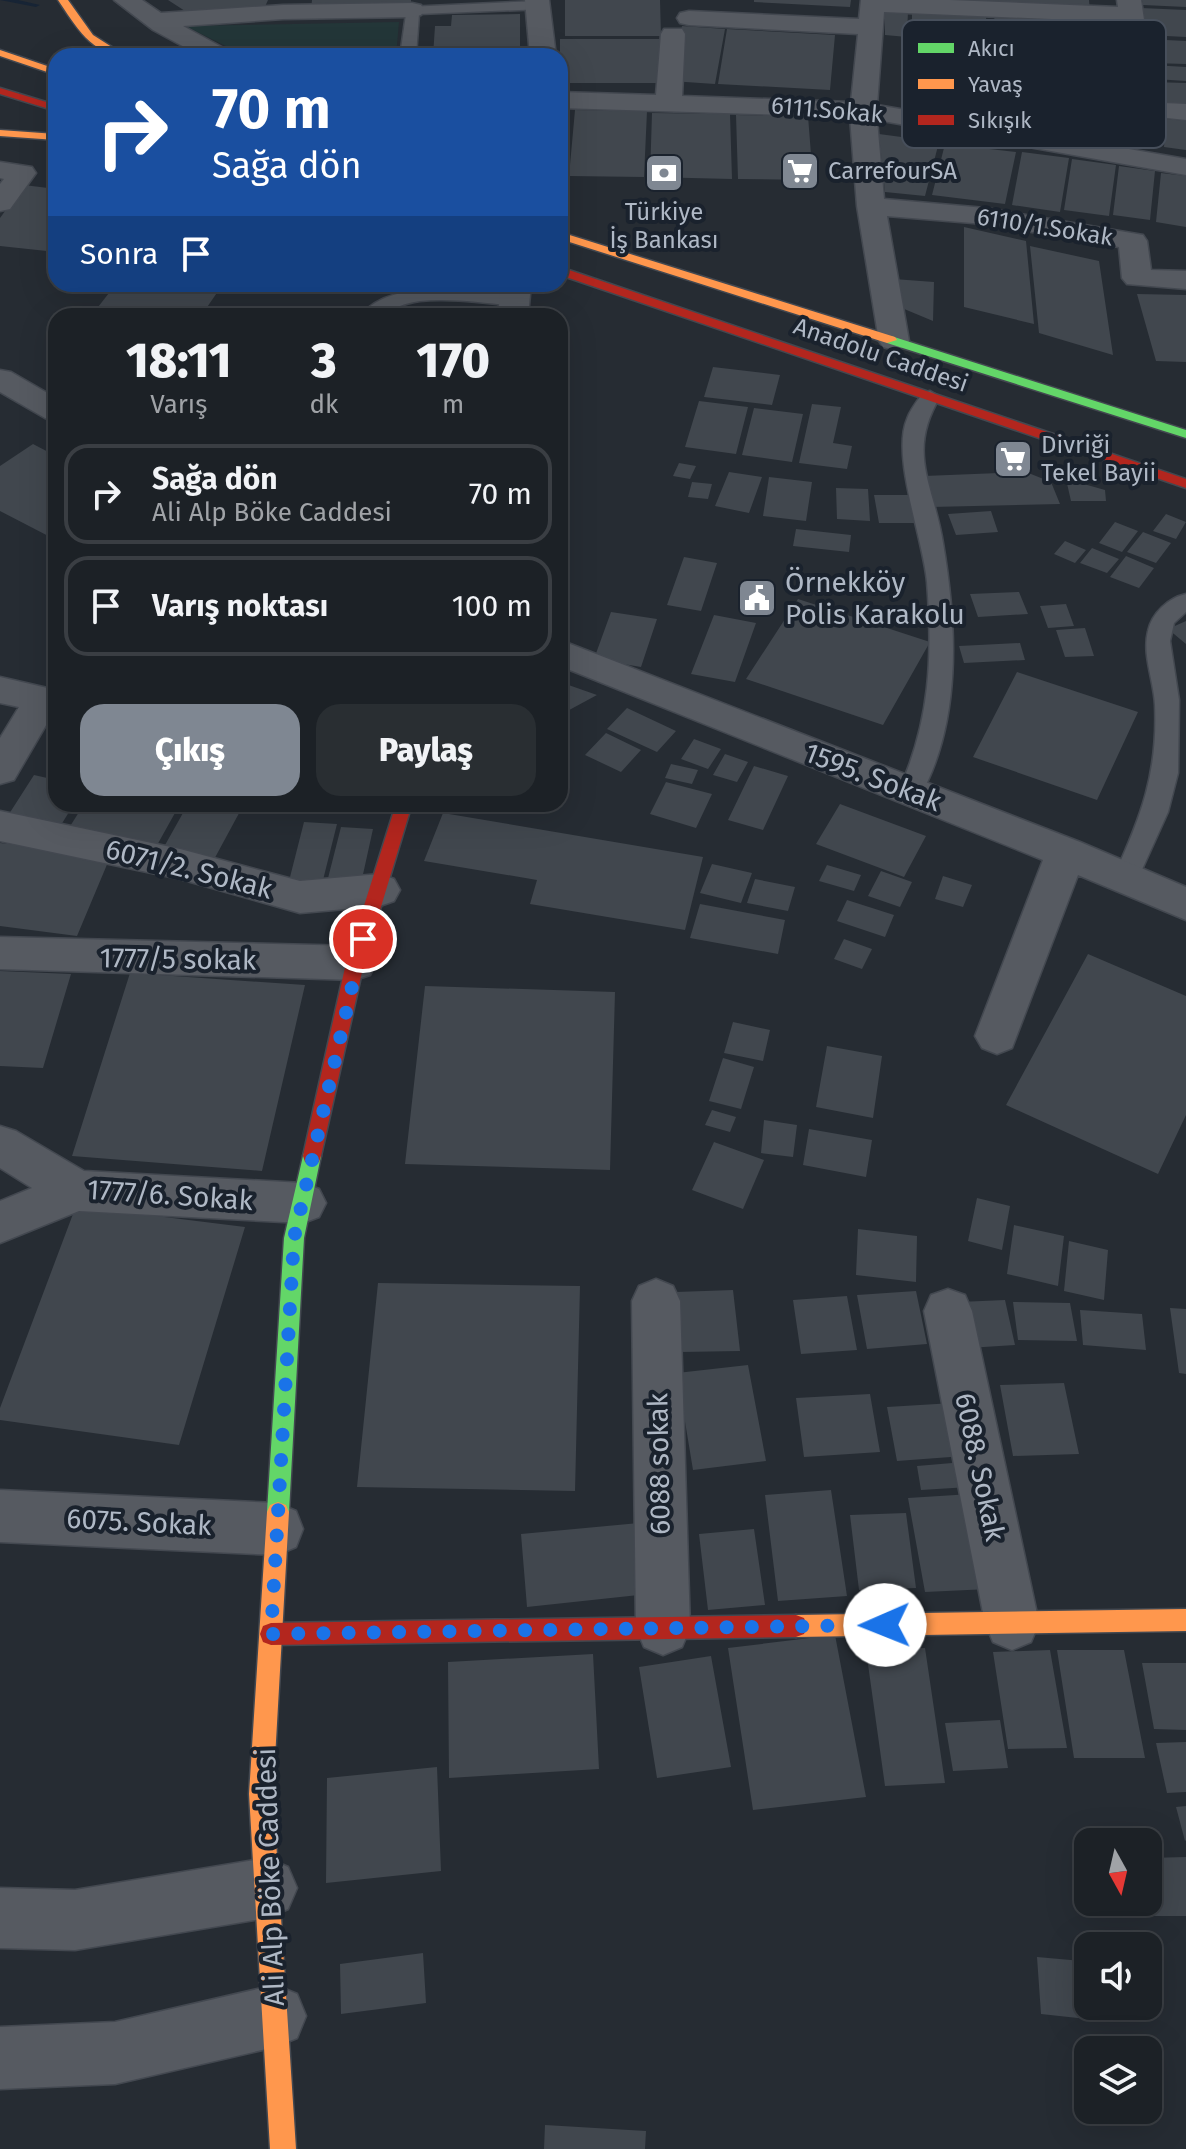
<!DOCTYPE html>
<html lang="tr">
<head>
<meta charset="utf-8">
<style>
  :root { --surface:#1c2126; --page:#292e32; --text:#f1f3f6; --muted:#a0a3a7; --line:#3a3e43; --accent:#7f8792 }
  body { margin:0; font-family:"Fira Sans",sans-serif; background:var(--page); color:var(--text); height:100vh; display:flex; flex-direction:column; font-size:30px; white-space:nowrap }
  * { box-sizing:border-box; margin:0 }
  p { font-size:26px; color:var(--muted) }
  .icon { flex:none; width:44px; height:44px; fill:none; stroke:currentColor; stroke-width:2; stroke-linecap:round; stroke-linejoin:round }
  .map { position:relative; flex:1; overflow:hidden }
  .details { position:absolute; left:48px; top:308px; width:520px; height:504px; display:flex; flex-direction:column; background:var(--surface); border-radius:24px; box-shadow:0 8px 32px #0002,0 0 0 2px var(--line) }
  .details>* { flex:none }
  .banner { position:absolute; left:48px; top:48px; width:520px; height:244px; border-radius:24px; box-shadow:0 8px 32px #0002,0 0 0 2px var(--line); background:#1a4fa0; color:#fff; overflow:hidden }
  .needle { width:52px; rotate:172deg }
  .fabs { position:absolute; left:1074px; top:1828px; display:grid; gap:16px }
  .fabs a { display:grid; place-items:center; width:88px; height:88px; border-radius:16px; background:var(--surface); box-shadow:0 8px 32px #0002,0 0 0 2px var(--line); font-size:40px }
  .pin { position:absolute; display:grid; place-items:center; width:68px; height:68px; color:#fff; margin:-34px; border:4px solid #fff; border-radius:50%; box-shadow:0 2px 8px #0007 }
  .me { position:absolute; width:88px; margin:-44px; rotate:269deg; stroke-linejoin:round; filter:drop-shadow(0 0 6px #0008) }
  .turn { display:flex; align-items:center; gap:28px; height:168px; padding:0 32px; font-size:36px }
  .turn .icon { width:104px; height:104px; stroke-width:2.5 }
  .turn b { display:block; font-size:56px; line-height:68px }
  .then { display:flex; align-items:center; height:76px; padding:0 32px; background:#0003; gap:16px; font-size:30px }
  .eta { display:flex; justify-content:space-evenly; align-items:center; height:136px; text-align:center }
  .eta b { font-size:48px; font-weight:800; line-height:56px }
  .action { display:flex; gap:16px; margin-top:auto; padding:16px 32px }
  .action a { flex:1; height:92px; border-radius:24px; background:var(--accent); color:#fff; font-size:32px; font-weight:800; line-height:92px; text-align:center }
  .action a+a { background:var(--page); color:var(--text) }
  ul { padding:0; list-style:none }
  li { display:flex; align-items:center; gap:24px; height:100px; margin:0 16px 12px; padding:0 16px; border:4px solid var(--line); border-radius:24px }
  li div { flex:1 }
  li b { display:block; font-size:30px }
  li em { font-style:normal }
  .map>svg:first-child { display:block }
  .green { fill:#233638 }
  .lines { fill:none; stroke-linecap:round; stroke-linejoin:round }
  .stream { fill:#172435; fill-rule:evenodd }
  .building { fill:#41474e }
  .lane-casing { stroke:#434850; stroke-width:3 }
  .street-casing { stroke:#434850; stroke-width:3 }
  .fast-casing { stroke:#434850; stroke-width:3 }
  .slow-casing { stroke:#434850; stroke-width:3 }
  .jam-casing { stroke:#434850; stroke-width:3 }
  .lane { fill:#565a61; fill-rule:evenodd }
  .street { fill:#565a61; fill-rule:evenodd }
  .fast { fill:#63d668; fill-rule:evenodd }
  .slow { fill:#ff974d; fill-rule:evenodd }
  .jam { fill:#b3261e; fill-rule:evenodd }
  .route { stroke:#1a73e8; stroke-width:14; stroke-dasharray:0 25.2 }
  .labels { text-anchor:middle; dominant-baseline:central; stroke-width:8; stroke-linejoin:round; paint-order:stroke }
  .far-street-label { font-size:24px; fill:#afb8c5; stroke:#1a222d }
  .far-poi-label { font-size:24px; fill:#afb8c5; stroke:#1a222d; text-anchor:start }
  .poi-label { font-size:28px; fill:#afb8c5; stroke:#1a222d; text-anchor:start }
  .street-label { font-size:28px; fill:#afb8c5; stroke:#1a222d }
  .key { fill:#1a222d; stroke:#474f5b; stroke-width:2 }
  .key-label { font-size:22px; fill:#afb8c5 }
</style>
</head>
<body>
<div class="map">
<svg width="1186" height="2149" viewBox="0 0 1186 2149">
  <rect width="100%" height="100%" fill="#262c33"/>
  <!-- green -->
  <path class="green" d="M399 22 396 56H246L185 26Z"/>
  <g class="lines">
    <!-- stream -->
    <path class="stream" d="M0 0H18L40 5 36 7Z"/>
  </g>
  <!-- building -->
  <path class="building" d="M168 0H268L264 9 185 11Z
    M312 0H411V6L311 9Z
    M565 0H660L661 36H565Z
    M754 0H851L850 7 754 2Z
    M987 0H1089L1090 12 988 7Z
    M1142 0H1186V7L1143 5Z
    M1141 8 1186 10V37L1147 35Z
    M885 10 908 11 907 37 885 35Z
    M912 11 986 15 987 41 912 37Z
    M520 14V56H433L435 26H451L452 15Z
    M994 14 1051 17 1053 44 996 41Z
    M1056 16 1119 20 1123 49 1059 44Z
    M682 26 725 29 715 84 671 81Z
    M727 29 835 35 830 90 718 84Z
    M560 39H661L663 83H560Z
    M1146 39 1186 41V64L1151 63Z
    M1152 65 1186 67V81L1155 79Z
    M1152 82 1186 83V108L1160 106Z
    M575 110 647 111 644 177 569 176Z
    M652 113 730 114 732 179 650 177Z
    M736 115 808 116 813 180 738 179Z
    M1166 119 1186 121V150L1164 147Z
    M879 134 939 142 925 196 885 192Z
    M945 144 1016 152 1005 204 932 195Z
    M1022 152 1069 158 1060 212 1012 205Z
    M1072 159 1116 165 1109 216 1064 210Z
    M1119 166 1155 171 1150 220 1113 215Z
    M1161 173 1186 176V227L1156 222Z
    M24 185 56 189V252L0 246V218Z
    M964 227 1026 241 1034 324 964 307Z
    M1030 246 1099 261 1113 355 1039 333Z
    M894 279 934 282 933 321 897 306Z
    M116 284H223L201 316H91Z
    M1137 294 1186 295V362L1156 361Z
    M713 367 780 375 772 405 704 397Z
    M699 401 748 407 736 454 685 447Z
    M812 404 841 407 833 443 852 446 847 469 799 463Z
    M754 408 803 414 792 462 742 455Z
    M33 444 56 456V540L0 511V466Z
    M679 463 696 466 690 479 673 476Z
    M729 472 762 477 749 513 715 506Z
    M1026 472 1051 482 1060 504 931 507 924 476Z
    M769 477 812 482 806 521 763 516Z
    M1066 479 1105 490 1106 501H1071Z
    M692 482 712 484 708 499 688 497Z
    M836 488 868 489 870 521 837 519Z
    M874 495H913L917 523H879Z
    M991 511 998 532 956 535 948 514Z
    M1166 514 1186 522 1176 539 1153 531Z
    M1115 522 1138 531 1122 552 1099 543Z
    M796 529 851 535 849 552 793 546Z
    M1143 532 1171 543 1156 563 1127 552Z
    M1065 541 1086 550 1075 563 1054 554Z
    M1092 548 1119 559 1107 573 1080 563Z
    M1126 556 1154 568 1139 588 1110 577Z
    M684 557 717 563 701 611 667 605Z
    M1019 592 1028 614 978 617 970 594Z
    M798 599 930 642 883 725 746 679Z
    M1066 604 1074 626 1048 628 1040 606Z
    M611 612 657 619 641 667 594 659Z
    M714 615 756 623 735 682 691 674Z
    M1186 621V644L1168 629Z
    M1085 628 1094 656 1065 657 1056 630Z
    M1020 643 1025 660 964 663 959 646Z
    M1017 672 1138 712 1097 800 973 757Z
    M560 682 597 695 560 715Z
    M627 708 676 731 657 752 607 729Z
    M606 733 641 750 621 772 585 755Z
    M694 739 721 749 708 769 681 759Z
    M725 754 748 762 737 782 713 775Z
    M671 764 698 770 692 784 665 778Z
    M754 766 788 776 763 830 728 820Z
    M34 775 56 780V804H74L61 825 9 814Z
    M666 782 712 794 696 828 650 814Z
    M84 804H180L156 847 69 828Z
    M188 804H244L211 865 160 854Z
    M478 804H516L514 811Z
    M840 804 926 836 904 877 816 844Z
    M443 813 703 857 685 930 530 904 537 880 424 861Z
    M304 822 337 824 322 884 289 881Z
    M341 827 373 829 360 888 326 886Z
    M0 843 111 855 77 936 0 926Z
    M712 864 752 873 741 903 700 893Z
    M827 865 861 875 854 891 819 881Z
    M881 871 912 882 900 907 868 896Z
    M943 876 972 885 963 907 935 899Z
    M755 879 795 887 788 911 747 903Z
    M847 900 894 915 885 937 837 921Z
    M700 904 785 920 778 954 690 938Z
    M844 939 872 949 862 969 834 959Z
    M1088 954 1186 996V1115L1158 1174 1006 1105Z
    M0 971 71 974 43 1068 0 1066Z
    M130 973 305 985 262 1171 72 1156Z
    M425 986 615 992 610 1170 405 1164Z
    M733 1022 770 1030 763 1061 724 1053Z
    M827 1046 882 1056 873 1118 816 1107Z
    M723 1058 754 1067 741 1109 709 1101Z
    M712 1110 736 1117 730 1132 705 1125Z
    M764 1120 797 1125 793 1157 761 1153Z
    M809 1129 872 1140 866 1177 803 1165Z
    M714 1142 764 1160 743 1209 692 1190Z
    M977 1198 1010 1206 1002 1250 968 1241Z
    M76 1206 245 1227 179 1445 0 1420V1408Z
    M1014 1225 1064 1236 1058 1286 1007 1274Z
    M858 1229 917 1236 916 1282 856 1275Z
    M1069 1241 1108 1250 1104 1300 1064 1291Z
    M378 1283 580 1286 575 1491 357 1487Z
    M733 1290 740 1351 681 1352 676 1292Z
    M916 1291 927 1344 867 1349 857 1295Z
    M847 1296 857 1350 801 1354 793 1300Z
    M1005 1300 1015 1345 968 1348 959 1302Z
    M1013 1302 1070 1303 1077 1341 1018 1340Z
    M1170 1308 1186 1309V1374L1179 1373Z
    M1080 1310 1142 1314 1146 1350 1083 1345Z
    M748 1365 766 1461 693 1470 677 1373Z
    M1064 1383 1079 1454 1013 1456 1000 1385Z
    M870 1394 880 1452 804 1457 796 1398Z
    M953 1403 964 1456 897 1461 887 1407Z
    M964 1462 969 1487 921 1490 917 1466Z
    M831 1490 847 1596 778 1601 765 1495Z
    M971 1494 989 1589 925 1592 908 1498Z
    M906 1513 916 1588 859 1590 850 1515Z
    M639 1523 648 1594 527 1607 521 1534Z
    M754 1529 765 1605 708 1610 699 1534Z
    M835 1635 866 1797 753 1810 728 1648Z
    M925 1648 945 1783 885 1786 866 1650Z
    M1050 1650 1067 1748 1008 1749 993 1652Z
    M1057 1650H1124L1145 1758H1074Z
    M593 1654 599 1769 449 1778 448 1662Z
    M711 1656 731 1767 657 1778 639 1667Z
    M1142 1663H1186V1730L1154 1729Z
    M1000 1720 1008 1768 953 1771 945 1723Z
    M1186 1742V1792L1167 1793 1156 1743Z
    M437 1767 441 1871 326 1883 327 1778Z
    M1186 1806V1840L1185 1841 1176 1807Z
    M1186 1857V1916H1140L1137 1902H1148V1858Z
    M423 1953 426 2003 341 2014 340 1964Z
    M1037 1957 1082 1961 1087 2019 1041 2014Z
    M545 2125 646 2131 645 2149H544Z"/>
  <g class="lines">
    <!-- lane casing -->
    <g class="lane-casing">
      <path id="lane" d="M538 1 543 3V9L419 14 416 56H400L407 7Z
        M439 289 515 294 524 300 515 306C484 303 452 298 420 301 395 304 388 316 360 316 379 293 411 290 439 289Z
        M930 391 940 397C906 453 934 485 943 543 957 626 962 723 919 798L910 801 901 798 898 792C930 723 933 657 927 582 923 538 891 456 907 419 910 410 917 401 923 393Z
        M1186 594V612L1174 623 1170 641 1179 700 1178 773 1168 812 1135 885 1126 888 1117 885 1113 878C1141 817 1158 773 1155 705 1154 681 1142 655 1148 631 1152 613 1168 598 1186 594Z"/>
    </g>
    <!-- street casing -->
    <g class="street-casing">
      <path id="street" d="M114 0H142L161 13 283 5 412 3 421 5 424 10 421 15 412 17 283 19 183 26 229 51 233 56H201L153 30Z
        M525 0H549L556 56H530Z
        M861 0H950L1118 7 1117 0H1141L1156 98 1164 103 1186 104V120L1149 116 1131 101 1120 22 884 12 877 105 1186 159V175L877 120 884 199 985 208 1143 235 1147 241 1151 270 1186 271V289L1127 284 1122 278 1119 247 985 224 887 216 909 341 905 347 894 350 883 347 879 341 857 206 850 117 560 108V92L656 95 661 34 664 29H682L685 34 682 96 851 102 858 34 689 25 680 23 677 18 680 13 689 11 859 19Z
        M0 162 32 167 36 173 10 209 0 211V184L4 179 0 178Z
        M501 284H531L528 316H498Z
        M0 370 11 372 56 398V421L45 418 0 392Z
        M560 640 1080 842 1186 887V920L1078 875 1012 1048 997 1054 982 1048 975 1036 1043 860 560 666Z
        M0 677 56 690V708L14 780 0 784V738L19 707 0 703Z
        M0 811 180 849 300 881 380 874 394 879 400 890 394 901 380 906 300 913 180 879 0 841Z
        M0 937 355 946 370 951 376 963 370 975 355 980 0 969Z
        M0 1126 16 1131 84 1171 303 1183 319 1189 326 1203 319 1217 303 1223 79 1211 0 1243V1201L32 1188 0 1168Z
        M656 1279 673 1286 680 1301 690 1628 682 1647 663 1655 644 1647 636 1628 632 1301 639 1286Z
        M948 1289 965 1295 972 1311 1039 1623 1031 1642 1012 1650 993 1642 985 1623 924 1311 931 1295Z
        M0 1490 277 1503 296 1511 303 1529 296 1547 277 1555 0 1542Z
        M267 1858 288 1867 297 1888 288 1909 267 1918 75 1950 0 1948V1888L75 1890Z
        M275 1985 297 1994 306 2016 297 2038 275 2047 115 2084 0 2089V2027L115 2022Z"/>
    </g>
    <!-- fast casing -->
    <g class="fast-casing">
      <path id="fast" d="M891 336 1186 430V438L887 343 885 340Z
        M312 1148 319 1150 321 1156 304 1238 289 1512 286 1519 278 1522 270 1519 267 1512 284 1238 303 1156 305 1150Z"/>
    </g>
    <!-- slow casing -->
    <g class="slow-casing">
      <path id="slow" d="M58 0H68L93 35 126 56C92 56 75 25 58 0Z
        M0 50 56 69V75L0 56Z
        M0 130 56 134V140L0 136Z
        M560 232 895 337 897 340 887 343 560 239Z
        M278 1502 286 1505 289 1512 273 1794 296 2149H270L249 1794 267 1512 270 1505Z
        M1186 1609V1631L796 1637 788 1634 785 1626 788 1618 796 1615Z"/>
    </g>
    <!-- jam casing -->
    <g class="jam-casing">
      <path id="jam" d="M0 88 56 105V111L0 94Z
        M560 267 1186 479V488L560 275Z
        M396 804H412L364 963 321 1156 319 1162 312 1164 305 1162 303 1156 346 963Z
        M796 1615 804 1618 807 1626 804 1634 796 1637 271 1645 263 1642 260 1634 263 1626 271 1623Z"/>
    </g>
    <!-- lane -->
    <use href="#lane" class="lane"/>
    <!-- street -->
    <use href="#street" class="street"/>
    <!-- fast -->
    <use href="#fast" class="fast"/>
    <!-- slow -->
    <use href="#slow" class="slow"/>
    <!-- jam -->
    <use href="#jam" class="jam"/>
  </g>
  <g class="lines">
    <!-- route -->
    <path class="route" d="M363 939 294 1238 271 1634 885 1625"/>
  </g>
  <!-- icons -->
  <defs>
    <g id="supermarket-square" transform="scale(2)"><rect x="-9" y="-9" width="18" height="18" rx="4" fill="#7f8792" stroke="#1a222d"/><path d="M-6-5.5h2.5l.6 2H6L4.5 2H-2.5L-4.4-4H-6ZM-1.5 3.2a1.3 1.3 0 1 0 .1 0ZM3 3.2a1.3 1.3 0 1 0 .1 0Z" fill="#fff"/></g>
    <g id="bank-square" transform="scale(2)"><rect x="-9" y="-9" width="18" height="18" rx="4" fill="#7f8792" stroke="#1a222d"/><path d="M-6-4H6V4H-6ZM0-2.3a2.3 2.3 0 1 0 0 4.6a2.3 2.3 0 1 0 0-4.6Z" fill="#fff"/></g>
    <g id="civic-square" transform="scale(2)"><rect x="-9" y="-9" width="18" height="18" rx="4" fill="#7f8792" stroke="#1a222d"/><path d="M-.6-6.5H3V-4.5H.6V-3L4-1V1h2V6H-6V1h2V-1L-.6-3ZM-1.2 2.5V6h2.4V2.5Z" fill="#fff"/></g>
  </defs>
  <g fill-rule="evenodd">
    <use href="#supermarket-square" x="800" y="171"/>
    <use href="#bank-square" x="664" y="173"/>
    <use href="#supermarket-square" x="1013" y="459"/>
    <use href="#civic-square" x="757" y="598"/>
  </g>
  <g class="labels">
    <!-- far-street labels -->
    <g class="far-street-label">
      <text transform="translate(827 110) rotate(5)">6111.Sokak</text>
      <text transform="translate(1045 227) rotate(9)">6110/1.Sokak</text>
      <text transform="translate(881 355) rotate(19)">Anadolu Caddesi</text>
    </g>
    <!-- far-poi labels -->
    <g class="far-poi-label">
      <text x="828" y="171">CarrefourSA</text>
      <text x="664" y="212" text-anchor="middle">Türkiye<tspan x="664" dy="28">İş Bankası</tspan></text>
      <text x="1041" y="445">Divriği<tspan x="1041" dy="28">Tekel Bayii</tspan></text>
    </g>
    <!-- poi labels -->
    <g class="poi-label">
      <text x="785" y="582">Örnekköy<tspan x="785" dy="32">Polis Karakolu</tspan></text>
    </g>
    <!-- street labels -->
    <g class="street-label">
      <text transform="translate(873 777) rotate(21)">1595. Sokak</text>
      <text transform="translate(189 869) rotate(14)">6071/2. Sokak</text>
      <text transform="translate(178 959) rotate(1)">1777/5 sokak</text>
      <text transform="translate(170 1195) rotate(4)">1777/6. Sokak</text>
      <text transform="translate(659 1464) rotate(-91)">6088 sokak</text>
      <text transform="translate(980 1467) rotate(78)">6088. Sokak</text>
      <text transform="translate(139 1522) rotate(3)">6075. Sokak</text>
      <text transform="translate(270 1877) rotate(-92)">Ali Alp Böke Caddesi</text>
    </g>
  </g>
  <!-- legend -->
  <rect x="902" y="20" width="264" height="128" rx="12" class="key"/>
  <rect x="918" y="43" width="36" height="10" fill="#63d668"/>
  <rect x="918" y="79" width="36" height="10" fill="#ff974d"/>
  <rect x="918" y="115" width="36" height="10" fill="#b3261e"/>
  <g class="key-label">
    <text x="968" y="56">Akıcı</text>
    <text x="968" y="92">Yavaş</text>
    <text x="968" y="128">Sıkışık</text>
  </g>
</svg>
<div class="fabs">
<a><svg class="needle" viewBox="-14 -14 28 28"><path d="M0-13l5 13h-10z" fill="#e53935"/><path d="M0 13l5-13h-10z" fill="#a0a3a7"/></svg></a>
<a><svg class="icon" aria-label="sound" viewBox="0 0 24 24"><path d="M4 9h4l5-4v14l-5-4H4zM17 9q2 3 0 6"/></svg></a>
<a><svg class="icon" aria-label="layers" viewBox="0 0 24 24"><path d="M12 4l9 5-9 5-9-5zM3 14l9 5 9-5"/></svg></a>
</div>
<div class="pin" style="left:363px;top:939px;background:#d93025"><svg class="icon" aria-label="arrive" viewBox="0 0 24 24"><path d="M6 21V4h12l-3 4 3 4H6"/></svg></div>
<svg class="me" style="left:885px;top:1625px" viewBox="-20 -20 40 40"><circle r="19" fill="#fff"/><path d="M0-13L10 11 0 6-10 11z" fill="#1a73e8"/></svg>
<div class="banner">
<div class="turn"><svg class="icon" aria-label="right" viewBox="0 0 24 24"><path d="M7 20v-9h11M14 6l5 5-5 5"/></svg><div><b>70 m</b>Sağa dön</div></div>
<div class="then">Sonra<svg class="icon" aria-label="arrive" viewBox="0 0 24 24"><path d="M6 21V4h12l-3 4 3 4H6"/></svg></div>
</div>
<section class="details">
<div class="eta">
<div><b>18:11</b><p>Varış</p></div>
<div><b>3</b><p>dk</p></div>
<div><b>170</b><p>m</p></div>
</div>
<ul>
<li><svg class="icon" aria-label="right" viewBox="0 0 24 24"><path d="M7 20v-9h11M14 6l5 5-5 5"/></svg><div><b>Sağa dön</b><p>Ali Alp Böke Caddesi</p></div><em>70 m</em></li>
<li><svg class="icon" aria-label="arrive" viewBox="0 0 24 24"><path d="M6 21V4h12l-3 4 3 4H6"/></svg><div><b>Varış noktası</b></div><em>100 m</em></li>
</ul>
<div class="action"><a>Çıkış</a><a>Paylaş</a></div>
</section>
</div>
</body>
</html>
